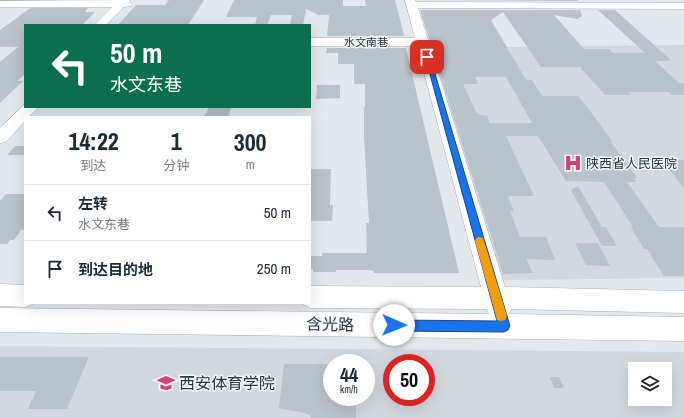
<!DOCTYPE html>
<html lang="zh">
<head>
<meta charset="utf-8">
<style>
  :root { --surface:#fff; --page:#f6f6f7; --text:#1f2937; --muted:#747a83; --line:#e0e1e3 }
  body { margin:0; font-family:"Archivo Narrow","Noto Sans SC",sans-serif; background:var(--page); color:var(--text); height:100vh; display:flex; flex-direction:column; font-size:15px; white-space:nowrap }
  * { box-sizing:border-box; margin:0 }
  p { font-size:13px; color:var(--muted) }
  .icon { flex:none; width:22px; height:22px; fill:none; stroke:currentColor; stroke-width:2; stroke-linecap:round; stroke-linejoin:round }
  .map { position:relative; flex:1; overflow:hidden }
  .details { position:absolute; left:24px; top:116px; width:287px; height:188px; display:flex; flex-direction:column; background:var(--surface); border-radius:0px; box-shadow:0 4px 16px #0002 }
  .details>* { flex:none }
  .banner { position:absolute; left:24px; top:24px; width:287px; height:84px; border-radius:0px; box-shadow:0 4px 16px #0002; background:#0b6e4f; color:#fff; overflow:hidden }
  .buttons { position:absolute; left:628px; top:362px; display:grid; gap:8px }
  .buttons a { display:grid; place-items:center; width:44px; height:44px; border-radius:0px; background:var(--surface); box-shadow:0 4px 16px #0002; font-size:20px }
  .speed { position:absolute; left:323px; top:354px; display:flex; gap:8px; font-size:20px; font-weight:700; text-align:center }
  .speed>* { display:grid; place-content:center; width:52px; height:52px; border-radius:50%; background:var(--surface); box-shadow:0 4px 16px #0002; line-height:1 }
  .speed small { font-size:10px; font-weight:400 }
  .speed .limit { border:6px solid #d22; background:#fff; color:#111 }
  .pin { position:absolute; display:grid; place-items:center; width:34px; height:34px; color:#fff; margin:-17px; border-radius:8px; box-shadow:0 2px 6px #0006 }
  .me { position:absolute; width:44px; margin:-22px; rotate:91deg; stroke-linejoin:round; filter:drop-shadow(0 0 3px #0008) }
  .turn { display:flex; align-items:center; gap:14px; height:84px; padding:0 20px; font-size:18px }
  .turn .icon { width:52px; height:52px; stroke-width:2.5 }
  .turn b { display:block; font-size:28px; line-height:34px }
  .eta { display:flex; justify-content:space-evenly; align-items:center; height:68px; text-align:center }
  .eta b { font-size:24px; font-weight:700; line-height:28px }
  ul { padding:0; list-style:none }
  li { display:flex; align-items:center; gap:12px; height:56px; padding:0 20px; border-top:1px solid var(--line) }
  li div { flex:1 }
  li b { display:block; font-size:15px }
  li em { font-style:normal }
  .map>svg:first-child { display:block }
  .built { fill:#d1d8de; fill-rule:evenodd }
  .building { fill:#bac2ca; fill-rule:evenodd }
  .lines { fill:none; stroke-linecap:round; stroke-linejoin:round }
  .secondary-casing { stroke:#a7b0b7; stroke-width:1 }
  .secondary { fill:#fff; fill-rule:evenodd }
  .route { fill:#1a73e8; stroke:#114b97 }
  .slow { fill:#f59e0b }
  .labels { text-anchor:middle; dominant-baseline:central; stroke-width:3; stroke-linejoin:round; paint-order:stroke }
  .far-street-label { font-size:11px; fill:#293845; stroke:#f3f6f9 }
  .poi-label { font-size:13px; fill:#293845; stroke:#f3f6f9; text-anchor:start }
  .near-street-label { font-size:16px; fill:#293845; stroke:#f3f6f9 }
  .near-poi-label { font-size:16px; fill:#293845; stroke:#f3f6f9; text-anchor:start }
</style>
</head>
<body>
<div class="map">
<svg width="684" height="418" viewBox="0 0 684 418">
  <rect width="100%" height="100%" fill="#e3e8ec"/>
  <!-- built -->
  <path class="built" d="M684 45V278L497 280 427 48Z
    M0 346 684 352V418H0ZM332 363H366V397H332ZM392 363H426V397H392ZM635 369H665V399H635Z"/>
  <!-- building -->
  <path class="building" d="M169 0H204L188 25H118L136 5H165Z
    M234 0H343V6H366L365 0H395L404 35 403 36H327L329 15H319L306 9 303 25H290L292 15H271L267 25H255L257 17H226Z
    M417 0H578V1Z
    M33 8H88L85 12H95L82 25H25V74L17 81H23L0 103V62L18 47H0V30L29 9Z
    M420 10H580L582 16 577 19 554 15 584 49H609L613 53H645L598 10H615L672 61H655L679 83H684V95H672L669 92H628L631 95H605L580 67H541L503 12 491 20 526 80H532L542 96H578L587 107 613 142H611L637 178H634L636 182H627L659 227H684V276H664L647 249H644L631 227H633L604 182 566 181 538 136H506L534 196H508L514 211H510L520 237H546L555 260 526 259 533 273 503 274ZM475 77H506L532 123H490L487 116 477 114 463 84H478Z
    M327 48H406L459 273H374V271L367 270H336V272H313V269H310V256H322V253H367L366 223H369L364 136V107H365V84H354V64H338V53H326Z
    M317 85H340V98L316 99Z
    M209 107H232L228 117H204Z
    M15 146H25V155H7Z
    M662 160H684V188Z
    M310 169H331L330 205H333L332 221H310Z
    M578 186 602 227H606L617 246H602L571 190Z
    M6 194H25V230H21L14 240H10L7 244H0V201Z
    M575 243H598L610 266 586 265Z
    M0 357H89L67 409H28L36 391H0Z
    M284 364H332V397H356V418H311L310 415 305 413 279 408Z
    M550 377H559L564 388H554Z"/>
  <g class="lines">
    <!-- secondary casing -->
    <g class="secondary-casing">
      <path id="secondary" d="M119 0H130L129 1 132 4 131 6 124 7 106 25H94L112 7H0V1Z
        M405 0H415L416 2 684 3V9L418 8 505 287 684 291V313L511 309 509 314 684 317V341L0 332V308L489 314 487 309 310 308 301 303H310V286L481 287 417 46H310V38H415Z
        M25 104V107H38L29 117H25V121L6 142 0 143V128Z
        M0 284 25 285V303L33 304 25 307 0 306Z"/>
    </g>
    <!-- secondary -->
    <use href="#secondary" class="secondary"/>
  </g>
  <!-- route -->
  <path class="route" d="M425 56 430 57 510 326 508 330 504 332 394 331 390 329 388 325 390 321 394 320 497 321Z"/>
  <!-- slow -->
  <path class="slow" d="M479 237 483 238 484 241 507 316 505 320 501 321 497 320 496 316 475 241 476 238Z"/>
  <!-- icons -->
  <defs>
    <g id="hospital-bare" transform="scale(1.38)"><path d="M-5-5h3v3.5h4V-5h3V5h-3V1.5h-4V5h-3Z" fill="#d64273" stroke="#f3f6f9" stroke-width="2.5" paint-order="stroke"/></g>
    <g id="university-bare" transform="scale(1.38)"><path d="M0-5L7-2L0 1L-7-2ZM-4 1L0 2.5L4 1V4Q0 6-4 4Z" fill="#d64273" stroke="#f3f6f9" stroke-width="2.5" paint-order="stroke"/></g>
  </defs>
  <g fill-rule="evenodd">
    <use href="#hospital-bare" x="573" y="163"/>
    <use href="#university-bare" x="166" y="383"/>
  </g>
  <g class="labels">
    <!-- far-street labels -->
    <g class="far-street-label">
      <text x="366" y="42">水文南巷</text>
    </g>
    <!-- poi labels -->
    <g class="poi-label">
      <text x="586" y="163">陕西省人民医院</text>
    </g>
    <!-- near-street labels -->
    <g class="near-street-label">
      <text transform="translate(330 324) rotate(1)">含光路</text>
    </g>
    <!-- near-poi labels -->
    <g class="near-poi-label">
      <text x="179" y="383">西安体育学院</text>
    </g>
  </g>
</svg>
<div class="buttons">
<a><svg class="icon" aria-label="layers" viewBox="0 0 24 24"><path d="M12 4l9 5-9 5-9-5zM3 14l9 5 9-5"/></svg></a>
</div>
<div class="speed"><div>44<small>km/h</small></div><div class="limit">50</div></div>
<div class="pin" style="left:427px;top:57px;background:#d93025"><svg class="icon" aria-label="arrive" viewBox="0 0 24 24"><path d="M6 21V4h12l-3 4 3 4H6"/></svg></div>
<svg class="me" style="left:394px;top:325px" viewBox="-20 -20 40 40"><circle r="19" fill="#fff"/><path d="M0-13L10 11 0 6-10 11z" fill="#1a73e8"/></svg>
<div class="banner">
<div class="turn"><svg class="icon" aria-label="left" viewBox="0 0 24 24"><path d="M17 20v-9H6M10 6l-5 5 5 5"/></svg><div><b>50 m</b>水文东巷</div></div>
</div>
<section class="details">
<div class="eta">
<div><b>14:22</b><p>到达</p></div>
<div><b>1</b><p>分钟</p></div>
<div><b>300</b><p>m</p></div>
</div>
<ul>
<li><svg class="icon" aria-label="left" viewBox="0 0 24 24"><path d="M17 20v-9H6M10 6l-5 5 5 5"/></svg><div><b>左转</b><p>水文东巷</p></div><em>50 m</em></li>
<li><svg class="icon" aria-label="arrive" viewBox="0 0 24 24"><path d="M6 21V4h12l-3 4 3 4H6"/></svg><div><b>到达目的地</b></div><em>250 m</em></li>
</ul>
</section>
</div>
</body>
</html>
